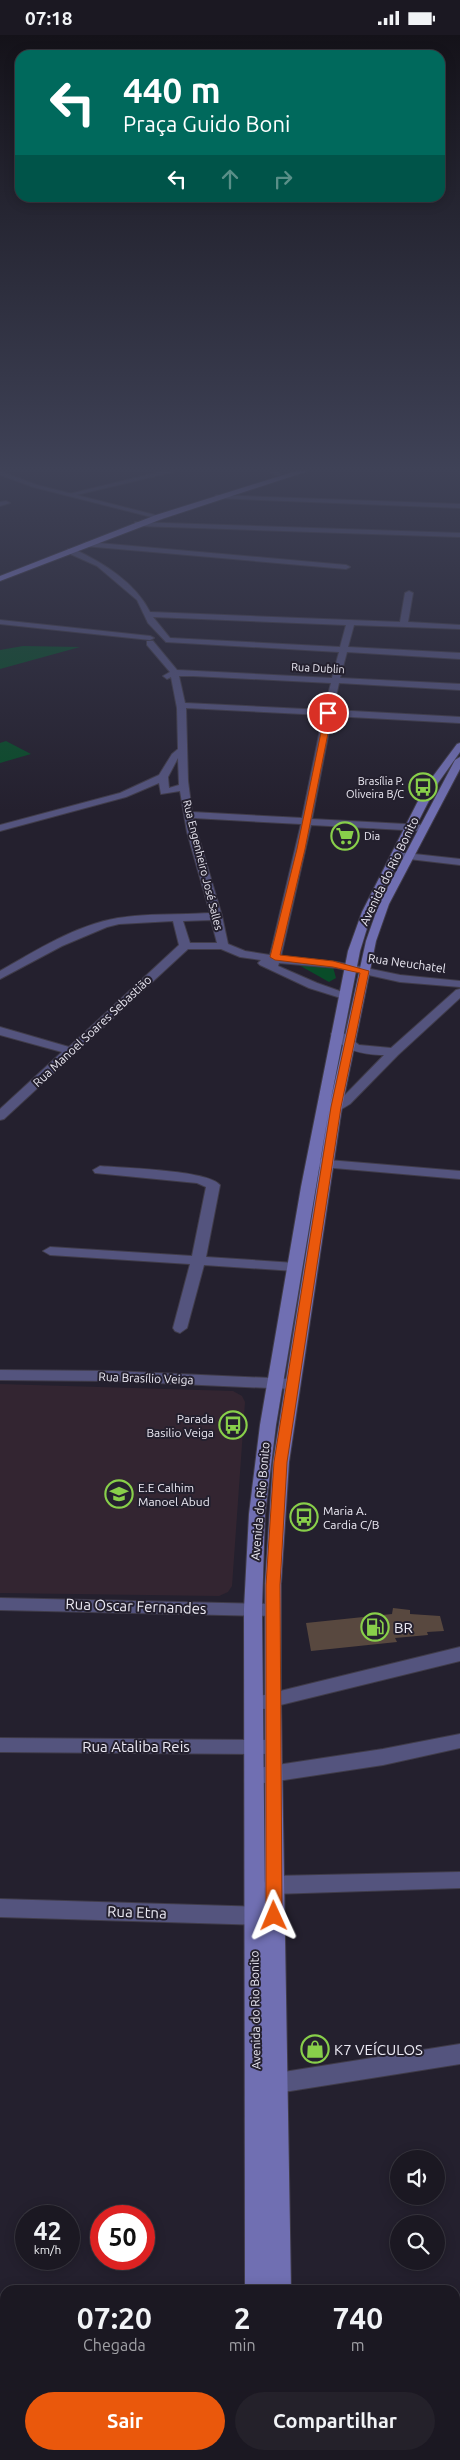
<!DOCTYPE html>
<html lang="pt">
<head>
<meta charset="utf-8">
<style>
  :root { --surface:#1b1822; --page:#24212a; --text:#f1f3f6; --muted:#a0a0a5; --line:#393740; --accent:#ea580c }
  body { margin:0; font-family:Ubuntu,sans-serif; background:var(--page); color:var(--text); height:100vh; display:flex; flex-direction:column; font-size:19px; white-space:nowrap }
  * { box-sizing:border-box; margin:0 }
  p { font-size:16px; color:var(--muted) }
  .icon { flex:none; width:28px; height:28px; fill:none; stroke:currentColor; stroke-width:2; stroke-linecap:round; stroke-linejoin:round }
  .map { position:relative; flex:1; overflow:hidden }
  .panel { position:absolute; left:0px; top:2250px; width:460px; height:175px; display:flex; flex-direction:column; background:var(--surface); border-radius:15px 15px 0 0; box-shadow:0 2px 12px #0003,0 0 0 1px var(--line) }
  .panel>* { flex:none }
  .guide { position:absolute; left:15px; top:15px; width:430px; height:152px; border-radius:15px; box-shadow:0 2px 12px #0003,0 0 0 1px var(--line); background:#00695c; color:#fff; overflow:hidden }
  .tools { position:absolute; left:390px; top:2115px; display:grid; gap:10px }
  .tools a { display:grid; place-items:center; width:55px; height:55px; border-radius:50%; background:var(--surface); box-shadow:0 2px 12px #0003,0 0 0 1px var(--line); font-size:25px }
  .speed { position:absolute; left:15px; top:2170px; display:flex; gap:10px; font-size:25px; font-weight:700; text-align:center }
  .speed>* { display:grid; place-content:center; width:65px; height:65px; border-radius:50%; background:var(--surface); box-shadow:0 2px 12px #0003,0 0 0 1px var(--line); line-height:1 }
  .speed small { font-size:12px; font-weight:400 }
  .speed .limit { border:8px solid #d22; background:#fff; color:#111 }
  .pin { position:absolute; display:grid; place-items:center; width:42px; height:42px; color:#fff; margin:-21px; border:2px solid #fff; border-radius:50%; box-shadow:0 1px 5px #0007 }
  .me { position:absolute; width:55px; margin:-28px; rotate:359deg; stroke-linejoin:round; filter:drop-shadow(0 0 4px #0008) }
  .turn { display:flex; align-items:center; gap:18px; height:105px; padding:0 25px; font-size:22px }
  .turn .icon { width:65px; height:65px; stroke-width:2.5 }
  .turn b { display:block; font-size:35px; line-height:42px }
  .lanes { display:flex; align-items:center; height:48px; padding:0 25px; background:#0003; justify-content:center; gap:25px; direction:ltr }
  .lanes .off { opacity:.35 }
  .eta { display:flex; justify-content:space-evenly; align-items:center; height:85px; text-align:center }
  .eta b { font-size:30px; font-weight:700; line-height:35px }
  .button { display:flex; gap:10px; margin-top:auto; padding:10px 25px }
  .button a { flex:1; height:58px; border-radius:30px; background:var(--accent); color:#fff; font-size:20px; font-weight:700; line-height:58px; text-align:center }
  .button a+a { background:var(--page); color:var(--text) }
  .status { display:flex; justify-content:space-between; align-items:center; height:35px; padding:0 25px; background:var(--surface); direction:ltr }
  .status svg { height:14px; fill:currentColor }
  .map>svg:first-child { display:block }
  .education { fill:#332531 }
  .green { fill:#094c29 }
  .building { fill:#58483f }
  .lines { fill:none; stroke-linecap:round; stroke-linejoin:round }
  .minor-casing { stroke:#403c4a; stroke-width:2 }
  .tertiary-casing { stroke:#403c4a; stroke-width:2 }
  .secondary-casing { stroke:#403c4a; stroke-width:2 }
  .primary-casing { stroke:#403c4a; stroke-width:2 }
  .minor { fill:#54547e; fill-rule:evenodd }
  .tertiary { fill:#54547e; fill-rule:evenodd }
  .secondary { fill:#706fb2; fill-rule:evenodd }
  .primary { fill:#8683da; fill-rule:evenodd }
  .route { fill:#ea580c; stroke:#983908 }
  .labels { text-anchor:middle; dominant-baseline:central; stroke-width:4; stroke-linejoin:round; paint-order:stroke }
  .far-street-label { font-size:11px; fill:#eceaf4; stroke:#24202e }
  .far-poi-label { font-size:11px; fill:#eceaf4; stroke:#24202e; text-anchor:end }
  .street-label { font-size:12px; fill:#eceaf4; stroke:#24202e }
  .poi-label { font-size:12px; fill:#eceaf4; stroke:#24202e; text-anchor:start }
  .near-street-label { font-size:15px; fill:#eceaf4; stroke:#24202e }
  .near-poi-label { font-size:15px; fill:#eceaf4; stroke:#24202e; text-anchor:start }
</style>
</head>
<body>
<div class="status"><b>07:18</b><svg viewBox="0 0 49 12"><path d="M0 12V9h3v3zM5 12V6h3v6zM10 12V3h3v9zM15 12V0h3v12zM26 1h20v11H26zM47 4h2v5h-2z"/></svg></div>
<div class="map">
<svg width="460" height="2425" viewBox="0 0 460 2425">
  <rect width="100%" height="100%" fill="#24202e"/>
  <!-- education -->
  <path class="education" d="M0 1349 233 1356 242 1361 245 1367 232 1551 228 1557 219 1561 0 1558Z"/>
  <!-- green -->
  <path class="green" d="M23 611 80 612 0 634V615Z
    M6 706 31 719 0 728V708Z
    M290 925 333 932 336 943 329 947Z"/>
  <!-- building -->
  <path class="building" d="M393 1573 410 1575V1579L440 1581 444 1596 427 1597 428 1600 395 1603 397 1607 311 1616 306 1588 392 1579Z"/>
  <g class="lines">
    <!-- minor casing -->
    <g class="minor-casing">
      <path id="minor" d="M163 436H177L72 461 69 459Z
        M268 436H278L281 439 278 441Z
        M216 460 460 469V473L214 463Z
        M0 467 6 466 10 468 0 471Z
        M135 487 460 498V502L138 491H135Z
        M87 507 346 530 350 532 346 534 84 511 83 509Z
        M68 514H74C103 528 135 547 150 577L400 587 405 558 409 556 413 558 408 587 460 590V594L354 590 348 612 460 618V624L347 617 340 643 460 649V655L339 648 333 675 460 682V688L332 681 312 784 423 790 428 793 423 796 311 790 281 921 337 927 400 940 460 946V952L400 947 337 933 279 928 278 931 317 948 348 959 350 961 344 964 309 953 260 930 258 928 261 925 240 922 221 914H188L4 1084 0 1085V1074L62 1017 0 1000V992L69 1012 179 910 173 886 119 889 107 892 62 911 0 944V936C37 915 76 890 118 883 147 878 180 880 210 878L187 797 180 756 161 759 159 748 126 762 0 796V790L120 758 159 740 172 719 178 714 177 673 171 642 167 644 163 641 170 637 147 610V606H153L177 635 332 643 339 617 166 607 148 588 137 565 97 531 68 518ZM153 582 346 590 340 612 170 603ZM179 641H193L331 648 324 675 185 668ZM186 673 323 680 302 783 192 777 188 746ZM178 723 179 750 169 753 168 742ZM193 783 301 789 270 920 245 916 228 909 222 881ZM211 885 217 908H190L183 886Z
        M0 585 150 601 154 603 150 605 0 589Z
        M396 817 460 824V830L392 822V818Z
        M460 954V963L398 1020 350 1069 340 1075H332L330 1072 342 1063 384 1020C364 1020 344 1016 331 999L333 996H341L359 1010 391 1013 456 955Z
        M100 1131C122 1133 208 1135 220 1150L206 1222 295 1228 302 1232 295 1236 204 1230 187 1293 180 1298 175 1296 173 1293 190 1229 50 1220 43 1216 50 1212 192 1221 206 1152 197 1148 95 1138 93 1135Z
        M0 1335 113 1336 292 1344 297 1345 299 1349 297 1353 292 1354 113 1346 0 1345Z
        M0 1563 272 1569 278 1570 281 1575 278 1580 272 1581 0 1575Z
        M460 1612V1626L264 1674 258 1672 255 1667 258 1662 264 1660Z
        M460 1699V1713L383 1730 264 1748 257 1745 255 1740 257 1735 264 1732 383 1714Z
        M0 1703 272 1705 278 1707 281 1712 278 1717 272 1719 0 1717Z
        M460 1837V1853L273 1859 266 1856 263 1850 266 1844 273 1841Z
        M0 1864 262 1872 269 1875 272 1881 269 1887 262 1890 0 1882Z
        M460 2009V2029L271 2059 263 2056 260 2049 263 2042 271 2039Z"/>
    </g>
    <!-- tertiary casing -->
    <g class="tertiary-casing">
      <path id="tertiary" d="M0 436 37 450 163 482 159 484 33 452 0 440Z
        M316 1124 460 1136V1144L311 1131 310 1128 311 1125Z"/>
    </g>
    <!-- secondary casing -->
    <g class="secondary-casing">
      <path id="secondary" d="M460 708V717L438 748 372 877 360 916 330 1069 366 906 379 869 455 725 460 722V734L389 869 376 906 342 1072 289 1427 281 1549V1666L291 2255H245L244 1574 249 1479 260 1390 301 1152 348 916 362 877 417 768 428 748 457 709ZM329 1074 273 1427 265 1549V1870L262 1574 265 1479 276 1390Z
        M252 2420H300V2425H252Z"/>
    </g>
    <!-- primary casing -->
    <g class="primary-casing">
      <path id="primary" d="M296 436H308L162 484 0 546V541L156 480Z"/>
    </g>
    <!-- minor -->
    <use href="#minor" class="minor"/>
    <!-- tertiary -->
    <use href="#tertiary" class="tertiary"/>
    <!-- secondary -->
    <use href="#secondary" class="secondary"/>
    <!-- primary -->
    <use href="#primary" class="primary"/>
  </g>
  <!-- sky -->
  <linearGradient id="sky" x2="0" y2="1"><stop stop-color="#141219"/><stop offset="0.56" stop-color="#3f4257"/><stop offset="1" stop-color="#3f4257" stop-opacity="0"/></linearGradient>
  <rect width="460" height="776" fill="url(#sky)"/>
  <!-- route -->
  <path class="route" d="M328 675 332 678 305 814 280 920 333 926 369 936 341 1072 287 1427 280 1550 282 1881 280 1886 274 1889 268 1886 266 1881V1550L274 1427 331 1072 360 938 333 932 275 925 270 922 297 814 325 678Z"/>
  <!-- icons -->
  <defs>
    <g id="bus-ring" transform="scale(1.4375)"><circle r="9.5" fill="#24202e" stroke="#88cf4a" stroke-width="1.5"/><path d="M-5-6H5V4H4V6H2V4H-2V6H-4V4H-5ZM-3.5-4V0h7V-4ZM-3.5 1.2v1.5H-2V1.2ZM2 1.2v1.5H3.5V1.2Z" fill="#88cf4a"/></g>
    <g id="supermarket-ring" transform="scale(1.4375)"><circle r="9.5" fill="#24202e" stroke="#88cf4a" stroke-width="1.5"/><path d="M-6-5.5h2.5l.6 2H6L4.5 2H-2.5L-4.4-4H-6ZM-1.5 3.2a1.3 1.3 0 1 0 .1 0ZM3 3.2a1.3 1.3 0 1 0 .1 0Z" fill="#88cf4a"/></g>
    <g id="school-ring" transform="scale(1.4375)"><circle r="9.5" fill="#24202e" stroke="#88cf4a" stroke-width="1.5"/><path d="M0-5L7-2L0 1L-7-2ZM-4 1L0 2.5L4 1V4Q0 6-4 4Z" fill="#88cf4a"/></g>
    <g id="fuel-ring" transform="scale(1.4375)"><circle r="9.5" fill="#24202e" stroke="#88cf4a" stroke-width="1.5"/><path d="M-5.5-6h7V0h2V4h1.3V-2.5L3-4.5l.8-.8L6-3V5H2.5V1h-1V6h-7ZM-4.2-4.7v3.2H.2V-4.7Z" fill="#88cf4a"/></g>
    <g id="shop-ring" transform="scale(1.4375)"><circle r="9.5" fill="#24202e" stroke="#88cf4a" stroke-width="1.5"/><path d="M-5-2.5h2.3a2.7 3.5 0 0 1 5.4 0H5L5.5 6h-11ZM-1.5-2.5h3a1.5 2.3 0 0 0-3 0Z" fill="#88cf4a"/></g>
  </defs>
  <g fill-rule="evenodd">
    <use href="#bus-ring" x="423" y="752"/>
    <use href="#supermarket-ring" x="345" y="801"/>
    <use href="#bus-ring" x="233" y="1390"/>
    <use href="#school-ring" x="119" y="1459"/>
    <use href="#bus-ring" x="304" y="1482"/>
    <use href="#fuel-ring" x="375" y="1592"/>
    <use href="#shop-ring" x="315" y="2014"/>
  </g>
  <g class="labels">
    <!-- far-street labels -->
    <g class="far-street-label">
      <text transform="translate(318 633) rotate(3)">Rua Dublin</text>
      <text transform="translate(203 830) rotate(76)">Rua Engenheiro José Salles</text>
    </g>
    <!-- far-poi labels -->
    <g class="far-poi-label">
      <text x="404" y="746">Brasília P.<tspan x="404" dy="13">Oliveira B/C</tspan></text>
      <text x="364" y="801" text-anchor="start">Dia</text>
    </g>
    <!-- street labels -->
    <g class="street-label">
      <text transform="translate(389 836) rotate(-64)">Avenida do Rio Bonito</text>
      <text transform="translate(407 928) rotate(8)">Rua Neuchatel</text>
      <text transform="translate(92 996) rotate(-43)">Rua Manoel Soares Sebastião</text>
      <text transform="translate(146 1343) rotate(2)">Rua Brasílio Veiga</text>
      <text transform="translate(260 1466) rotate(-85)">Avenida do Rio Bonito</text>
      <text transform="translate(255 1975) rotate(-91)">Avenida do Rio Bonito</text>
    </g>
    <!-- poi labels -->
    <g class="poi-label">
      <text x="214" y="1383" text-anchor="end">Parada<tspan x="214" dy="14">Basilio Veiga</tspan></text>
      <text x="138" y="1452">E.E Calhim<tspan x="138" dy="14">Manoel Abud</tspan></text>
      <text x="323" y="1475">Maria A.<tspan x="323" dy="14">Cardia C/B</tspan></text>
    </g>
    <!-- near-street labels -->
    <g class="near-street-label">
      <text transform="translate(136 1571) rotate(2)">Rua Oscar Fernandes</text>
      <text x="136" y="1711">Rua Ataliba Reis</text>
      <text transform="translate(137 1877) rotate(2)">Rua Etna</text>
    </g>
    <!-- near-poi labels -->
    <g class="near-poi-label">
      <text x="394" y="1592">BR</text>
      <text x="334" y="2014">K7 VEÍCULOS</text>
    </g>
  </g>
</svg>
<div class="tools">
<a><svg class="icon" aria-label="sound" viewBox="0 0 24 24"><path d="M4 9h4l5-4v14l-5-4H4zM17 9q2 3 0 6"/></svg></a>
<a><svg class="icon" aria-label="search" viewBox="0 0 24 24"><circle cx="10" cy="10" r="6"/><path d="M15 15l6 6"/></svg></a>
</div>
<div class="speed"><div>42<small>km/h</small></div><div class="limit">50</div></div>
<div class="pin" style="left:328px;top:678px;background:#d93025"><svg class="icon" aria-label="arrive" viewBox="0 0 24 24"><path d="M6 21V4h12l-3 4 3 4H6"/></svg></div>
<svg class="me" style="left:274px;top:1881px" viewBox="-20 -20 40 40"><path d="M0-17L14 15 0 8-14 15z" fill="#ea580c" stroke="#fff" stroke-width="4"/></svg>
<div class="guide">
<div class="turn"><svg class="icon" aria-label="left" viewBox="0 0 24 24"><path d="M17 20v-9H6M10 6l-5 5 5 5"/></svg><div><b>440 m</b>Praça Guido Boni</div></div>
<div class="lanes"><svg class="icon" aria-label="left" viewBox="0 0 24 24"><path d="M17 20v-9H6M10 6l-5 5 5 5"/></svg><svg class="icon off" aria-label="ahead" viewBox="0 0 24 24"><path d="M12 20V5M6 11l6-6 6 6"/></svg><svg class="icon off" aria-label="right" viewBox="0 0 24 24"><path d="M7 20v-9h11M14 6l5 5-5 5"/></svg></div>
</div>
<section class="panel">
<div class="eta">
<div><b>07:20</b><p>Chegada</p></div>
<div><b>2</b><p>min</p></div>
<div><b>740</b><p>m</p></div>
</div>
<div class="button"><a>Sair</a><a>Compartilhar</a></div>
</section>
</div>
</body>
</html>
